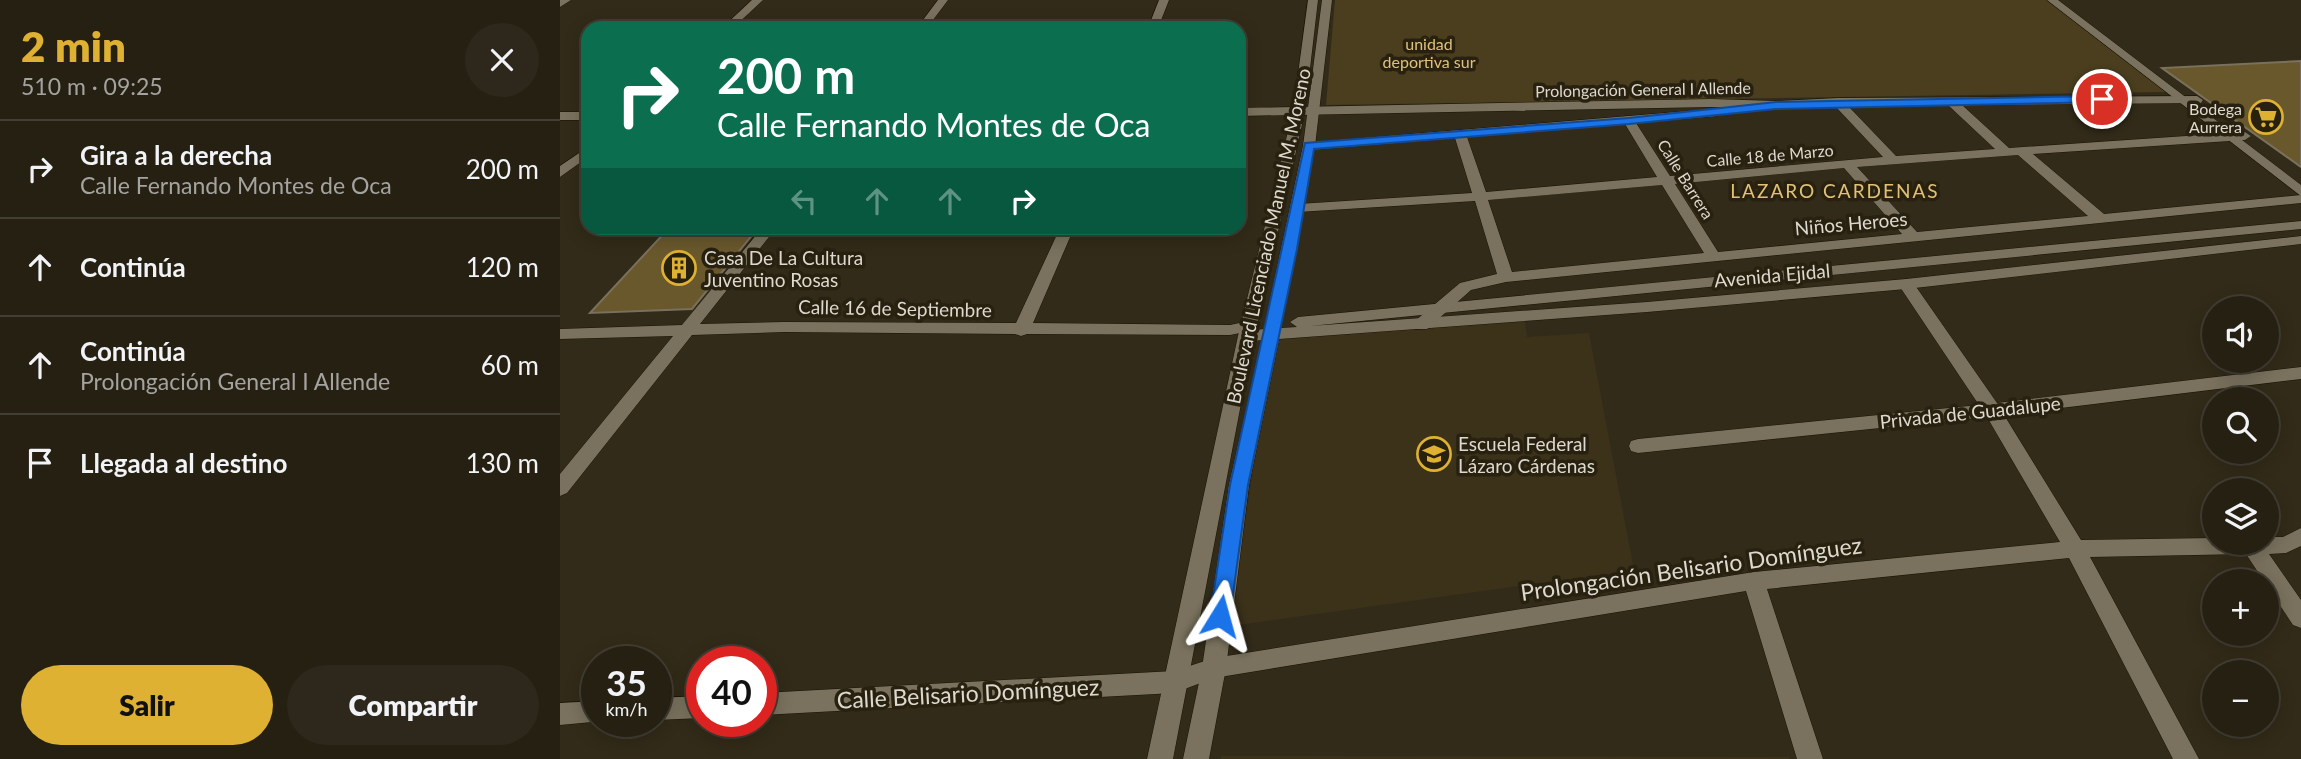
<!DOCTYPE html>
<html lang="es">
<head>
<meta charset="utf-8">
<style>
  :root { --surface:#262013; --page:#2e281c; --text:#f1f3f6; --muted:#a4a3a0; --line:#423e33; --accent:#deb133 }
  body { margin:0; font-family:Lato,sans-serif; background:var(--page); color:var(--text); height:100vh; display:flex; flex-direction:column; font-size:26px; white-space:nowrap }
  * { box-sizing:border-box; margin:0 }
  p { font-size:23px; color:var(--muted) }
  .icon { flex:none; width:38px; height:38px; fill:none; stroke:currentColor; stroke-width:2; stroke-linecap:round; stroke-linejoin:round }
  .map { position:relative; flex:1; overflow:hidden }
  .sheet { display:flex; flex-direction:column; background:var(--surface); width:560px }
  .sheet>* { flex:none }
  .hud { position:absolute; left:21px; top:21px; width:665px; height:214px; border-radius:21px; box-shadow:0 4px 18px #0003,0 0 0 2px var(--line); background:#0b6e4f; color:#fff; overflow:hidden }
  .fabs { position:absolute; left:1642px; top:296px; display:grid; gap:14px }
  .fabs a { display:grid; place-items:center; width:77px; height:77px; border-radius:50%; background:var(--surface); box-shadow:0 4px 18px #0003,0 0 0 2px var(--line); font-size:35px }
  .speed { position:absolute; left:21px; top:646px; display:flex; gap:14px; font-size:35px; font-weight:700; text-align:center }
  .speed>* { display:grid; place-content:center; width:91px; height:91px; border-radius:50%; background:var(--surface); box-shadow:0 4px 18px #0003,0 0 0 2px var(--line); line-height:1 }
  .speed small { font-size:18px; font-weight:400 }
  .speed .limit { border:10px solid #d22; background:#fff; color:#111 }
  .pin { position:absolute; display:grid; place-items:center; width:60px; height:60px; color:#fff; margin:-30px; border:4px solid #fff; border-radius:50%; box-shadow:0 2px 7px #0007 }
  .me { position:absolute; width:77px; margin:-38px; rotate:8deg; stroke-linejoin:round; filter:drop-shadow(0 0 5px #0008) }
  .turn { display:flex; align-items:center; gap:24px; height:147px; padding:0 21px; font-size:32px }
  .turn .icon { width:91px; height:91px; stroke-width:2.5 }
  .turn b { display:block; font-size:49px; line-height:60px }
  .lanes { display:flex; align-items:center; height:66px; padding:0 21px; background:#0003; justify-content:center; gap:35px; direction:ltr }
  .lanes .off { opacity:.35 }
  .round { display:grid; place-items:center; flex:none; width:74px; height:74px; border-radius:37px; background:var(--page) }
  .head { display:flex; align-items:center; justify-content:space-between; height:119px; padding:0 21px }
  h1 { font-size:42px; font-weight:800; line-height:52px; color:var(--accent) }
  .primary-button { display:flex; gap:14px; margin-top:auto; padding:14px 21px }
  .primary-button a { flex:1; height:80px; border-radius:42px; background:var(--accent); color:#111; font-size:28px; font-weight:800; line-height:80px; text-align:center }
  .primary-button a+a { background:var(--page); color:var(--text) }
  ul { padding:0; list-style:none }
  li { display:flex; align-items:center; gap:21px; height:98px; padding:0 21px; border-top:2px solid var(--line) }
  li div { flex:1 }
  li b { display:block; font-size:26px }
  li em { font-style:normal }
  main { display:flex; flex:1; min-height:0 }
  .map>svg:first-child { display:block }
  .built { fill:#3c321a }
  .green { fill:#4a3e1f }
  .building { fill:#6a582d; stroke:#79715d; stroke-width:2 }
  .lines { fill:none; stroke-linecap:round; stroke-linejoin:round }
  .street-casing { stroke:#1a1304; stroke-width:1 }
  .secondary-casing { stroke:#1a1304; stroke-width:1 }
  .street { fill:#7a725e; fill-rule:evenodd }
  .secondary { fill:#7a725e; fill-rule:evenodd }
  .route { fill:#1a73e8; stroke:#114b97; stroke-width:2 }
  .labels { text-anchor:middle; dominant-baseline:central; stroke-width:7; stroke-linejoin:round; paint-order:stroke }
  .far-park-label { font-size:16px; fill:#dfc17a; stroke:#282110 }
  .far-street-label { font-size:16px; fill:#ddd9ce; stroke:#282110 }
  .far-poi-label { font-size:16px; fill:#ddd9ce; stroke:#282110; text-anchor:end }
  .far-quarter-label { font-size:19px; letter-spacing:2px; fill:#e0c176; stroke:#282110 }
  .street-label { font-size:19px; fill:#ddd9ce; stroke:#282110 }
  .poi-label { font-size:19px; fill:#ddd9ce; stroke:#282110; text-anchor:start }
  .near-street-label { font-size:23px; fill:#ddd9ce; stroke:#282110 }
</style>
</head>
<body>
<main>
<section class="sheet">
<div class="head"><div><h1>2 min</h1><p>510 m · 09:25</p></div><a class="round"><svg class="icon" aria-label="close" viewBox="0 0 24 24"><path d="M6 6l12 12M18 6L6 18"/></svg></a></div>
<ul>
<li><svg class="icon" aria-label="right" viewBox="0 0 24 24"><path d="M7 20v-9h11M14 6l5 5-5 5"/></svg><div><b>Gira a la derecha</b><p>Calle Fernando Montes de Oca</p></div><em>200 m</em></li>
<li><svg class="icon" aria-label="ahead" viewBox="0 0 24 24"><path d="M12 20V5M6 11l6-6 6 6"/></svg><div><b>Continúa</b></div><em>120 m</em></li>
<li><svg class="icon" aria-label="ahead" viewBox="0 0 24 24"><path d="M12 20V5M6 11l6-6 6 6"/></svg><div><b>Continúa</b><p>Prolongación General I Allende</p></div><em>60 m</em></li>
<li><svg class="icon" aria-label="arrive" viewBox="0 0 24 24"><path d="M6 21V4h12l-3 4 3 4H6"/></svg><div><b>Llegada al destino</b></div><em>130 m</em></li>
</ul>
<div class="primary-button"><a>Salir</a><a>Compartir</a></div>
</section>
<div class="map">
<svg width="1741" height="759" viewBox="0 0 1741 759">
  <rect width="100%" height="100%" fill="#322b19"/>
  <!-- built -->
  <path class="built" d="M965 322 967 337 1029 333 1074 570 670 626 712 339Z
    M661 756 1229 757V759H661Z"/>
  <!-- green -->
  <path class="green" d="M775 0H1489L1606 92 766 105Z"/>
  <!-- building -->
  <path class="building" d="M1741 61V167L1602 68Z
    M109 228H198L132 309 30 313Z"/>
  <g class="lines">
    <!-- street casing -->
    <g class="street-casing">
      <path id="street" d="M0 0H11L0 7Z
        M192 0H203L173 28H162Z
        M378 0H388L367 28H357Z
        M599 0H609L598 28H588Z
        M1637 96 1643 100 1641 103 1402 105 1449 148 1685 132 1691 136 1685 140 1473 154 1544 214 1741 195V203L946 282 911 290 867 329H855L853 325 855 321 900 283 937 274 915 201 738 212 731 208 738 204 912 193 895 138 749 150 744 149V143L1153 109 1157 110V116L1076 123 1110 176 1323 157 1276 107H1151L679 116V108L1151 99 1216 101 1278 98ZM1388 105 1435 149 1336 156 1289 107ZM1065 124 1097 177 926 192 907 137ZM1458 155 1528 216 1357 232 1297 167ZM1284 168 1342 234 1158 252 1115 184ZM1102 185 1144 253 952 272 928 200Z
        M0 112H28V120H0Z
        M28 147V157L0 177V166Z
        M202 228H216L140 324 224 322 456 323 500 228H514L473 323 670 325 689 321 697 326 695 330 670 335 467 334 461 336 455 334 224 332 132 335 7 493 0 496V474L113 336 0 339V329L122 325Z
        M1346 279 1352 281 1437 403 1741 367V379L1444 415 1521 540 1654 538V542H1706V537H1723L1741 528V546L1726 553 1709 554 1741 600V628L1733 625 1686 554 1530 557 1639 759H1613L1509 558 1207 589 1263 759H1237L1186 591 654 678 614 693 201 715V693L614 671 654 658 1194 572 1500 542 1427 417 1078 453 1071 451 1069 446 1071 441 1078 439 1419 405 1338 284Z
        M142 696V718L96 720V698Z
        M37 701V721H43L0 725V703Z"/>
    </g>
    <!-- secondary casing -->
    <g class="secondary-casing">
      <path id="secondary" d="M748 0H758L745 111 696 330 704 329 743 146 762 0H772L755 146 721 328 737 327 730 322 738 317 1741 221V229L750 326 1087 302 1346 279 1741 236V244L1346 289 1087 312 719 339 689 485 666 668 649 759H623L642 668 669 485 702 340 693 341 613 759H587L678 336 733 111Z
        M1487 0H1498L1741 185V196Z"/>
    </g>
    <!-- street -->
    <use href="#street" class="street"/>
    <!-- secondary -->
    <use href="#secondary" class="secondary"/>
  </g>
  <!-- route -->
  <path class="route" d="M1542 96 1546 97V102L1216 109 1069 124 754 149 737 249 688 485 670 616 667 622 660 624 653 622 650 616 670 485 745 143 1069 118 1216 102Z"/>
  <!-- icons -->
  <defs>
    <g id="supermarket-ring" transform="scale(1.75)"><circle r="9.5" fill="#282110" stroke="#deb133" stroke-width="1.5"/><path d="M-6-5.5h2.5l.6 2H6L4.5 2H-2.5L-4.4-4H-6ZM-1.5 3.2a1.3 1.3 0 1 0 .1 0ZM3 3.2a1.3 1.3 0 1 0 .1 0Z" fill="#deb133"/></g>
    <g id="building-ring" transform="scale(1.75)"><circle r="9.5" fill="#282110" stroke="#deb133" stroke-width="1.5"/><path d="M-4-6H4V6H1V3H-1V6H-4ZM-2.5-4.3h1.7v1.8h-1.7ZM.8-4.3h1.7v1.8H.8ZM-2.5-1h1.7V.8h-1.7ZM.8-1h1.7V.8H.8Z" fill="#deb133"/></g>
    <g id="school-ring" transform="scale(1.75)"><circle r="9.5" fill="#282110" stroke="#deb133" stroke-width="1.5"/><path d="M0-5L7-2L0 1L-7-2ZM-4 1L0 2.5L4 1V4Q0 6-4 4Z" fill="#deb133"/></g>
  </defs>
  <g fill-rule="evenodd">
    <use href="#supermarket-ring" x="1706" y="117"/>
    <use href="#building-ring" x="119" y="268"/>
    <use href="#school-ring" x="874" y="454"/>
  </g>
  <g class="labels">
    <!-- far-park labels -->
    <g class="far-park-label">
      <text x="869" y="43">unidad<tspan x="869" dy="18">deportiva sur</tspan></text>
    </g>
    <!-- far-street labels -->
    <g class="far-street-label">
      <text transform="translate(1083 89) rotate(-1)">Prolongación General I Allende</text>
      <text transform="translate(1210 155) rotate(-5)">Calle 18 de Marzo</text>
      <text transform="translate(1126 179) rotate(58)">Calle Barrera</text>
    </g>
    <!-- far-poi labels -->
    <g class="far-poi-label">
      <text x="1682" y="108">Bodega<tspan x="1682" dy="18">Aurrera</tspan></text>
    </g>
    <!-- far-quarter labels -->
    <g class="far-quarter-label">
      <text x="1275" y="190">LAZARO CARDENAS</text>
    </g>
    <!-- street labels -->
    <g class="street-label">
      <text transform="translate(1291 223) rotate(-5)">Niños Heroes</text>
      <text transform="translate(708 236) rotate(-78)">Boulevard Licenciado Manuel M. Moreno</text>
      <text transform="translate(1212 275) rotate(-5)">Avenida Ejidal</text>
      <text transform="translate(335 308) rotate(1)">Calle 16 de Septiembre</text>
      <text transform="translate(1410 412) rotate(-6)">Privada de Guadalupe</text>
    </g>
    <!-- poi labels -->
    <g class="poi-label">
      <text x="144" y="257">Casa De La Cultura<tspan x="144" dy="22">Juventino Rosas</tspan></text>
      <text x="898" y="443">Escuela Federal<tspan x="898" dy="22">Lázaro Cárdenas</tspan></text>
    </g>
    <!-- near-street labels -->
    <g class="near-street-label">
      <text transform="translate(1131 568) rotate(-8)">Prolongación Belisario Domínguez</text>
      <text transform="translate(408 693) rotate(-3)">Calle Belisario Domínguez</text>
    </g>
  </g>
</svg>
<div class="fabs">
<a><svg class="icon" aria-label="sound" viewBox="0 0 24 24"><path d="M4 9h4l5-4v14l-5-4H4zM17 9q2 3 0 6"/></svg></a>
<a><svg class="icon" aria-label="search" viewBox="0 0 24 24"><circle cx="10" cy="10" r="6"/><path d="M15 15l6 6"/></svg></a>
<a><svg class="icon" aria-label="layers" viewBox="0 0 24 24"><path d="M12 4l9 5-9 5-9-5zM3 14l9 5 9-5"/></svg></a>
<a>+</a>
<a>−</a>
</div>
<div class="speed"><div>35<small>km/h</small></div><div class="limit">40</div></div>
<div class="pin" style="left:1542px;top:99px;background:#d93025"><svg class="icon" aria-label="arrive" viewBox="0 0 24 24"><path d="M6 21V4h12l-3 4 3 4H6"/></svg></div>
<svg class="me" style="left:660px;top:616px" viewBox="-20 -20 40 40"><path d="M0-17L14 15 0 8-14 15z" fill="#1a73e8" stroke="#fff" stroke-width="4"/></svg>
<div class="hud">
<div class="turn"><svg class="icon" aria-label="right" viewBox="0 0 24 24"><path d="M7 20v-9h11M14 6l5 5-5 5"/></svg><div><b>200 m</b>Calle Fernando Montes de Oca</div></div>
<div class="lanes"><svg class="icon off" aria-label="left" viewBox="0 0 24 24"><path d="M17 20v-9H6M10 6l-5 5 5 5"/></svg><svg class="icon off" aria-label="ahead" viewBox="0 0 24 24"><path d="M12 20V5M6 11l6-6 6 6"/></svg><svg class="icon off" aria-label="ahead" viewBox="0 0 24 24"><path d="M12 20V5M6 11l6-6 6 6"/></svg><svg class="icon" aria-label="right" viewBox="0 0 24 24"><path d="M7 20v-9h11M14 6l5 5-5 5"/></svg></div>
</div>
</div>
</main>
</body>
</html>
